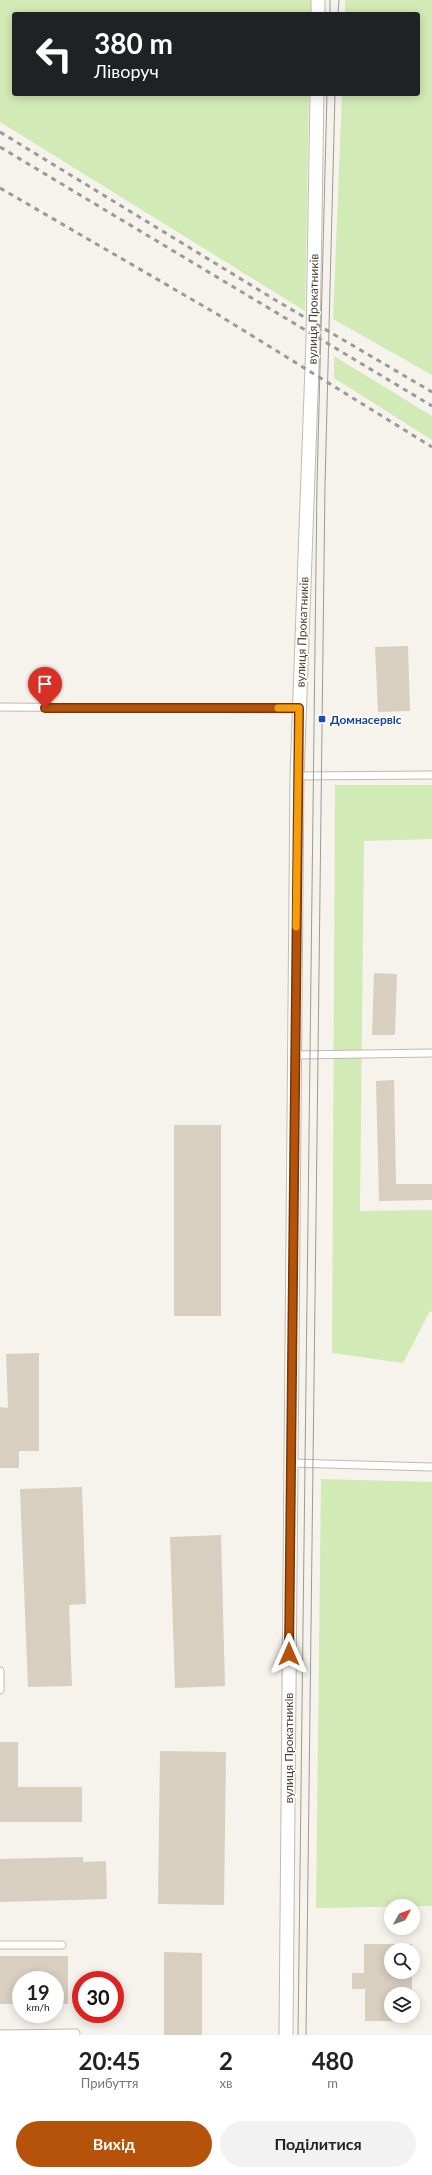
<!DOCTYPE html>
<html lang="uk">
<head>
<meta charset="utf-8">
<style>
  :root { --surface:#fff; --page:#f2f2f2; --text:#222; --muted:#767676; --accent:#b45309 }
  body { margin:0; font-family:Lato,sans-serif; background:var(--page); color:var(--text); height:100vh; display:flex; flex-direction:column; font-size:15px; white-space:nowrap }
  * { box-sizing:border-box; margin:0 }
  p { font-size:13px; color:var(--muted) }
  .icon { flex:none; width:22px; height:22px; fill:none; stroke:currentColor; stroke-width:2; stroke-linecap:round; stroke-linejoin:round }
  .map { position:relative; height:2035px; overflow:hidden }
  .sheet { display:flex; flex-direction:column; background:var(--surface); flex:1 }
  .sheet>* { flex:none }
  .top-card { position:absolute; left:12px; top:12px; width:408px; height:84px; border-radius:4px; box-shadow:0 2px 10px #0003; background:#202124; color:#fff; overflow:hidden }
  .needle { width:26px; rotate:50deg }
  .fabs { position:absolute; left:384px; top:1899px; display:grid; gap:8px }
  .fabs a { display:grid; place-items:center; width:36px; height:36px; border-radius:50%; background:var(--surface); box-shadow:0 2px 10px #0003; font-size:20px }
  .speed { position:absolute; left:12px; top:1971px; display:flex; gap:8px; font-size:20px; font-weight:700; text-align:center }
  .speed>* { display:grid; place-content:center; width:52px; height:52px; border-radius:50%; background:var(--surface); box-shadow:0 2px 10px #0003; line-height:1 }
  .speed small { font-size:10px; font-weight:400 }
  .speed .limit { border:6px solid #d22; background:#fff; color:#111 }
  .pin { position:absolute; display:grid; place-items:center; width:34px; height:34px; color:#fff; margin:-41px -17px; border-radius:50% 50% 50% 0; rotate:-45deg; box-shadow:0 0 4px #0007 }
  .pin .icon { rotate:45deg }
  .me { position:absolute; width:44px; margin:-22px; rotate:0deg; stroke-linejoin:round; filter:drop-shadow(0 0 3px #0008) }
  .turn { display:flex; align-items:center; gap:14px; height:84px; padding:0 16px; font-size:18px }
  .turn .icon { width:52px; height:52px; stroke-width:2.5 }
  .turn b { display:block; font-size:28px; line-height:34px }
  .eta { display:flex; justify-content:space-evenly; align-items:center; height:68px; text-align:center }
  .eta b { font-size:24px; font-weight:700; line-height:28px }
  .primary-button { display:flex; gap:8px; margin-top:auto; padding:8px 16px }
  .primary-button a { flex:1; height:46px; border-radius:24px; background:var(--accent); color:#fff; font-size:16px; font-weight:700; line-height:46px; text-align:center }
  .primary-button a+a { background:var(--page); color:var(--text) }
  .map>svg:first-child { display:block }
  .green { fill:#d2eab5 }
  .building { fill:#d8cfc1 }
  .lines { fill:none; stroke-linecap:round; stroke-linejoin:round }
  .service-casing { stroke:#c2bbae; stroke-width:9 }
  .minor-casing { stroke:#c2bbae; stroke-width:15 }
  .service { stroke:#fff; stroke-width:7 }
  .minor { stroke:#fff; stroke-width:13 }
  .tram { stroke:#9a9a9a; stroke-width:1 }
  .rail { stroke:#9a9a9a; stroke-width:3; stroke-dasharray:5 5; stroke-linecap:butt }
  .route-casing { stroke:#753606; stroke-width:10 }
  .route { stroke:#b45309; stroke-width:7 }
  .slow { stroke:#f59e0b; stroke-width:7 }
  .transit-dot { fill:#1a4fb4; stroke:#fff; stroke-width:1.5 }
  .labels { text-anchor:middle; dominant-baseline:central; stroke-width:3; stroke-linejoin:round; paint-order:stroke }
  .street-label { font-size:12px; fill:#4b4439; stroke:#fff }
  .transit-label { font-size:12px; font-weight:bold; fill:#164399; stroke:#fff; text-anchor:start }
</style>
</head>
<body>
<div class="map">
<svg width="432" height="2035" viewBox="0 0 432 2035">
  <rect width="100%" height="100%" fill="#f6f3ec"/>
  <!-- green -->
  <path class="green" d="M0 0H311V14H14V94H309L305 311 0 122Z
    M345 0H432V375L333 319 342 94H418V14H345Z
    M334 356 432 416V440L334 378Z
    M335 785H432V839L364 841 360 1211 432 1210V1312L430 1311 403 1363 332 1353Z
    M321 1479 432 1482V1906L316 1908Z"/>
  <!-- building -->
  <path class="building" d="M408 646 410 711 378 712 375 647Z
    M374 973 397 974 395 1035H372Z
    M394 1080 396 1184H432V1200L379 1201 376 1081Z
    M174 1125H221V1316H174Z
    M39 1353V1451H19V1468H0V1407L8 1408 6 1354Z
    M82 1487 86 1604 69 1605 72 1686 28 1687 20 1489Z
    M221 1535 225 1686 175 1688 170 1537Z
    M0 1742H18V1787H82V1822H0Z
    M160 1751 226 1752 224 1905 158 1904Z
    M83 1857V1862L106 1861 107 1899 0 1902V1859Z
    M364 1944H412V1950H391V1972H412V1994H391V2016H412V2021H365V1989H352V1973H364Z
    M164 1952 202 1953V2035H164Z
    M0 1956H68V2004H55V1980H21V2004H0Z"/>
  <g class="lines">
    <!-- service casing -->
    <g class="service-casing">
      <path id="service" d="M0 707 299 709
        M297 776 432 775
        M295 1055 432 1053
        M291 1463 432 1467
        M0 1671V1690
        M0 1945H62
        M0 2034 76 2033"/>
    </g>
    <!-- minor casing -->
    <g class="minor-casing">
      <path id="minor" d="M318 14V0
        M286 2035 297 776 313 339 317 94"/>
    </g>
    <!-- service -->
    <use href="#service" class="service"/>
    <!-- minor -->
    <use href="#minor" class="minor"/>
    <!-- tram -->
    <path class="tram" d="M330 14V0
      M338 14 339 0
      M298 2035 317 484 327 94
      M306 2035 325 484 335 94"/>
    <!-- rail -->
    <path class="rail" d="M0 132 277 301 432 392
      M0 147 432 406
      M0 188 217 314 432 447"/>
  </g>
  <g class="lines">
    <!-- route casing -->
    <g class="route-casing">
      <path id="route" d="M45 708H299L289 1654"/>
    </g>
    <!-- route -->
    <use href="#route" class="route"/>
    <!-- slow -->
    <path class="slow" d="M278 708H299L296 927"/>
  </g>
  <!-- markers -->
  <rect class="transit-dot" x="318" y="715" width="8" height="8" rx="2"/>
  <g class="labels">
    <!-- street labels -->
    <g class="street-label">
      <text transform="translate(313 309) rotate(-89)">вулиця Прокатників</text>
      <text transform="translate(302 632) rotate(-88)">вулиця Прокатників</text>
      <text transform="translate(288 1748) rotate(-90)">вулиця Прокатників</text>
    </g>
    <!-- transit labels -->
    <g class="transit-label">
      <text x="330" y="719">Домнасервіс</text>
    </g>
  </g>
</svg>
<div class="fabs">
<a><svg class="needle" viewBox="-14 -14 28 28"><path d="M0-13l5 13h-10z" fill="#e53935"/><path d="M0 13l5-13h-10z" fill="#767676"/></svg></a>
<a><svg class="icon" aria-label="search" viewBox="0 0 24 24"><circle cx="10" cy="10" r="6"/><path d="M15 15l6 6"/></svg></a>
<a><svg class="icon" aria-label="layers" viewBox="0 0 24 24"><path d="M12 4l9 5-9 5-9-5zM3 14l9 5 9-5"/></svg></a>
</div>
<div class="speed"><div>19<small>km/h</small></div><div class="limit">30</div></div>
<div class="pin" style="left:45px;top:708px;background:#d93025"><svg class="icon" aria-label="arrive" viewBox="0 0 24 24"><path d="M6 21V4h12l-3 4 3 4H6"/></svg></div>
<svg class="me" style="left:289px;top:1654px" viewBox="-20 -20 40 40"><path d="M0-17L14 15 0 8-14 15z" fill="#b45309" stroke="#fff" stroke-width="4"/></svg>
<div class="top-card">
<div class="turn"><svg class="icon" aria-label="left" viewBox="0 0 24 24"><path d="M17 20v-9H6M10 6l-5 5 5 5"/></svg><div><b>380 m</b>Ліворуч</div></div>
</div>
</div>
<section class="sheet">
<div class="eta">
<div><b>20:45</b><p>Прибуття</p></div>
<div><b>2</b><p>хв</p></div>
<div><b>480</b><p>m</p></div>
</div>
<div class="primary-button"><a>Вихід</a><a>Поділитися</a></div>
</section>
</body>
</html>
